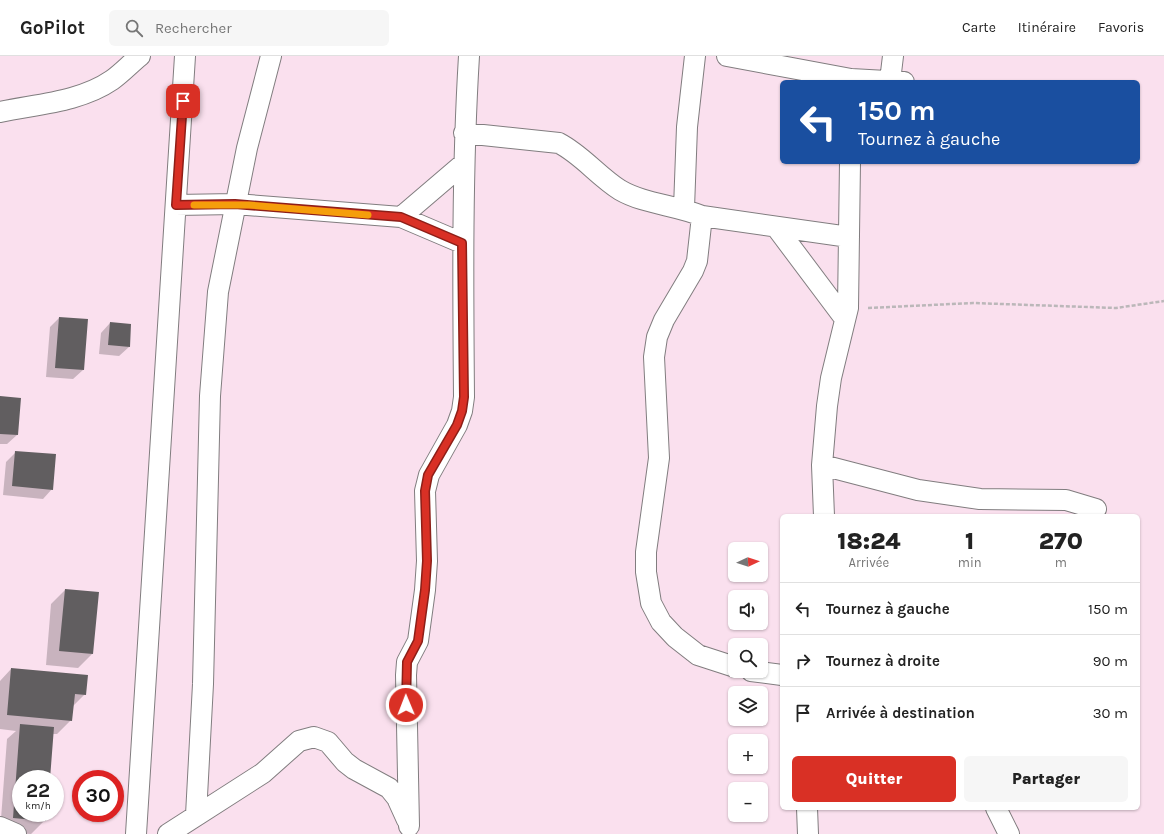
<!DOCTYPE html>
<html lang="fr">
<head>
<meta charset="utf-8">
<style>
  :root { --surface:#fff; --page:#f6f6f6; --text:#222; --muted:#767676; --line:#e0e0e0; --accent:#d93025 }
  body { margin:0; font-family:Karla,sans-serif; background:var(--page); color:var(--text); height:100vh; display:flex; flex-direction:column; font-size:15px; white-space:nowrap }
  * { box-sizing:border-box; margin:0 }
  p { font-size:13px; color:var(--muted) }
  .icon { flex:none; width:22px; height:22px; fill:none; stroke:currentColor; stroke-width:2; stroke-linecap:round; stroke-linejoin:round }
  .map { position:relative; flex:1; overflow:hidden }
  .side { position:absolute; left:780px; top:458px; width:360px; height:296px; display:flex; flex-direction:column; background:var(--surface); border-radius:6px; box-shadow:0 1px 3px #0004 }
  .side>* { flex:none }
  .guide { position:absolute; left:780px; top:24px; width:360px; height:84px; border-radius:6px; box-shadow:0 1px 3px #0004; background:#1a4fa0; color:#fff; overflow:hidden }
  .needle { width:26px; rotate:86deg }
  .fabs { position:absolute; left:728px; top:486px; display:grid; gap:8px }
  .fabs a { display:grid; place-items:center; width:40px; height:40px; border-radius:6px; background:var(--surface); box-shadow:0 1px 3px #0004; font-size:20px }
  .speed { position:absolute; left:12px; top:714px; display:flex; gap:8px; font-size:20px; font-weight:700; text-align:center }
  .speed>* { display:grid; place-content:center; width:52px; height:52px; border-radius:50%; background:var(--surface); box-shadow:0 1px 3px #0004; line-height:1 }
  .speed small { font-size:10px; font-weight:400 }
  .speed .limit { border:6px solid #d22; background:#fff; color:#111 }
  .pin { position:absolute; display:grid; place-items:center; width:34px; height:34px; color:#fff; margin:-17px; border-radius:8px; box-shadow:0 2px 6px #0006 }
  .me { position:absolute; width:44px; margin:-22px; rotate:359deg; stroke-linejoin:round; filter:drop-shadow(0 0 3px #0008) }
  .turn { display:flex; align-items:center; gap:14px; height:84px; padding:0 12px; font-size:18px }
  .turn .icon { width:52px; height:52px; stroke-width:2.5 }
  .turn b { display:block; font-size:28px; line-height:34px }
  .eta { display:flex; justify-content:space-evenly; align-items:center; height:68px; text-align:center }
  .eta b { font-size:24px; font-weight:800; line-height:28px }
  .cta { display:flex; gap:8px; margin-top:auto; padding:8px 12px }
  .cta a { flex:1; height:46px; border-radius:6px; background:var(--accent); color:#fff; font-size:16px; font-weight:800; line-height:46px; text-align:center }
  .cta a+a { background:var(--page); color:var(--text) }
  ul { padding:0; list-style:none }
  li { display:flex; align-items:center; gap:12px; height:52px; padding:0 12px; border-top:1px solid var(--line) }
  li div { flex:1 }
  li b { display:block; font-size:15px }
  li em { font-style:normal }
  header { display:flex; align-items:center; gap:24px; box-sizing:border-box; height:56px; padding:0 20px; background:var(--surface); border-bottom:1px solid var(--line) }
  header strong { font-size:19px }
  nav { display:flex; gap:22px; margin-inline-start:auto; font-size:14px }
  .search { width:280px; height:36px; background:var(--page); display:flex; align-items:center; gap:10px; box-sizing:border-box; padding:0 14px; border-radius:6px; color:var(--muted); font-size:15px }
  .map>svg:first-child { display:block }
  .green { fill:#fae0ee; fill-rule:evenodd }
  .shadow { fill:#0003 }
  .building { fill:#615e60 }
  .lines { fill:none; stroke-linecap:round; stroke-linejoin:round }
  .minor-casing { stroke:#817d7f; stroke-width:22 }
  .path { stroke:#bbb7b9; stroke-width:2.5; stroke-dasharray:4 2; stroke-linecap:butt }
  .minor { stroke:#fff; stroke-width:20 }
  .route-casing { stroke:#8d1f18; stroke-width:10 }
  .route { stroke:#d93025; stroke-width:7 }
  .slow { stroke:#f59e0b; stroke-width:7 }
</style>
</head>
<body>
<header>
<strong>GoPilot</strong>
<div class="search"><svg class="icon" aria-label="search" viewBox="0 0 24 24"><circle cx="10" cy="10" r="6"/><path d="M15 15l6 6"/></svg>Rechercher</div>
<nav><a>Carte</a><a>Itinéraire</a><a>Favoris</a></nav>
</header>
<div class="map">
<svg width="1164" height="778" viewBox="0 0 1164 778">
  <rect width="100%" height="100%" fill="#faf5f8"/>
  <!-- green -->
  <path class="green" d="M0 0H1164V778H0ZM782 26H1138V106H782ZM782 460H1138V752H782ZM735 493H761V519H735ZM735 541H761V567H735ZM735 589H761V615H735ZM735 637H761V663H735ZM735 685H761V711H735ZM21 723H55V757H21ZM81 723H115V757H81ZM735 733H761V759H735Z"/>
  <!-- shadow -->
  <path class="shadow" d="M59 262 83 314 73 323 46 321 50 271Z
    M110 267 129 291 119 300 99 298 101 277Z
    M0 341 17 379 7 388H0Z
    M16 396 52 433 43 443 3 439 6 406Z
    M65 534 98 537 92 598 78 612 46 609 51 548Z
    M11 613 85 638 72 651 71 664 57 678H52L49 723H21V757H46L45 764 31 778 0 776 7 683 16 675 0 673V625Z"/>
  <!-- building -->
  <path class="building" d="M59 261 88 263 84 314 55 312Z
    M110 266 131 268 130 291 108 289Z
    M0 340 21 342 18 379 0 378Z
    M15 395 56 398 53 434 12 430Z
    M65 533 99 536 93 598 59 595Z
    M11 612 88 619 86 639 75 638 72 665 7 659Z
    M20 668 54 671 50 723H21V757H47L46 765 13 762Z"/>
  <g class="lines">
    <!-- minor casing -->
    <g class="minor-casing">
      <path id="minor" d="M727 0 851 23 904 26
        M890 25 893 0
        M0 56C37 48 80 46 112 24 122 17 130 8 140 0
        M464 77 559 87C582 99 598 120 620 134 644 148 676 149 702 160L849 181
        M176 149 235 148 401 161 462 187
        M684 152 687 71 695 0
        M702 160 697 205 693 215 664 264 657 281 654 301 659 402 646 496V516L651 547 661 566 675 581 698 599 735 611
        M401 161 463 108
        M776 171 845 263
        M822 409 918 434 980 443 1066 444 1096 453
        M824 460 822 409 827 350 831 322 848 252 850 106
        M751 615 782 619
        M807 752 808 778
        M996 752 1009 778
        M196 759 203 628 210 340 218 236 247 92 271 0
        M409 770 406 619 407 606 418 585 425 534 427 505 425 435 429 419 457 369 462 355 464 341C463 227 462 114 469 0
        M0 771 16 778
        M136 778 185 0
        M168 778 263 717 299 685 314 681 328 686 345 706 354 713 389 732 397 742 407 764"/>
    </g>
    <!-- path -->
    <path class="path" d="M868 252 973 247 1116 252 1164 245"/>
    <!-- minor -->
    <use href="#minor" class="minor"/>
  </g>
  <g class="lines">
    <!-- route casing -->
    <g class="route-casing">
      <path id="route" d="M183 45 176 149 235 148 401 161 462 187 464 341 462 355 457 369 428 419 425 435 427 505 425 534 418 585 407 606 406 649"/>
    </g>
    <!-- route -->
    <use href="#route" class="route"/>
    <!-- slow -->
    <path class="slow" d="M194 149H249L368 159"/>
  </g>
</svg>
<div class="fabs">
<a><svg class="needle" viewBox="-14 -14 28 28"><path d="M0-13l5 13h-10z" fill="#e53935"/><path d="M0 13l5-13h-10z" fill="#767676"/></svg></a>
<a><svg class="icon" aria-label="sound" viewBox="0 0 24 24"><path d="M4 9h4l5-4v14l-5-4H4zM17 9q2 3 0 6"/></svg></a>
<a><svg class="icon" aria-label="search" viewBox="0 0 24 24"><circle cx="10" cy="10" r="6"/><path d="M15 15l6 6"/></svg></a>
<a><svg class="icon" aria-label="layers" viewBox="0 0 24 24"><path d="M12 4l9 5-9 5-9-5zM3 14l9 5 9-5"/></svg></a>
<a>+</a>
<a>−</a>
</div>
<div class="speed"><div>22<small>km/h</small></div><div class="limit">30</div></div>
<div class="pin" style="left:183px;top:45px;background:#d93025"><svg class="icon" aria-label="arrive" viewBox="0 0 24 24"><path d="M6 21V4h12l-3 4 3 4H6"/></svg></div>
<svg class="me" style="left:406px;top:649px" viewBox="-20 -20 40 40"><circle r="17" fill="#d93025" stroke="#fff" stroke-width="3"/><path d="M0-11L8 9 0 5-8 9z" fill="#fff"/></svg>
<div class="guide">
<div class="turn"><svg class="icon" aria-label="left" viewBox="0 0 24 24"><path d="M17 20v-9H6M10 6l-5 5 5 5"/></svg><div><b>150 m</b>Tournez à gauche</div></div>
</div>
<section class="side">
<div class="eta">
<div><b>18:24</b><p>Arrivée</p></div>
<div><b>1</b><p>min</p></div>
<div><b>270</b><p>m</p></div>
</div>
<ul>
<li><svg class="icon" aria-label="left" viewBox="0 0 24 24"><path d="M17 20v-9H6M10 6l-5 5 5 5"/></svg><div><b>Tournez à gauche</b></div><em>150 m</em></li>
<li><svg class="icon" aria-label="right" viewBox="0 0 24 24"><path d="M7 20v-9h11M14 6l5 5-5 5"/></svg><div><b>Tournez à droite</b></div><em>90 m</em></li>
<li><svg class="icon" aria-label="arrive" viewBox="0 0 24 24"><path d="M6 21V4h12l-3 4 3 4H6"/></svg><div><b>Arrivée à destination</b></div><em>30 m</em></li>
</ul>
<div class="cta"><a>Quitter</a><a>Partager</a></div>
</section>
</div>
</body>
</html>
